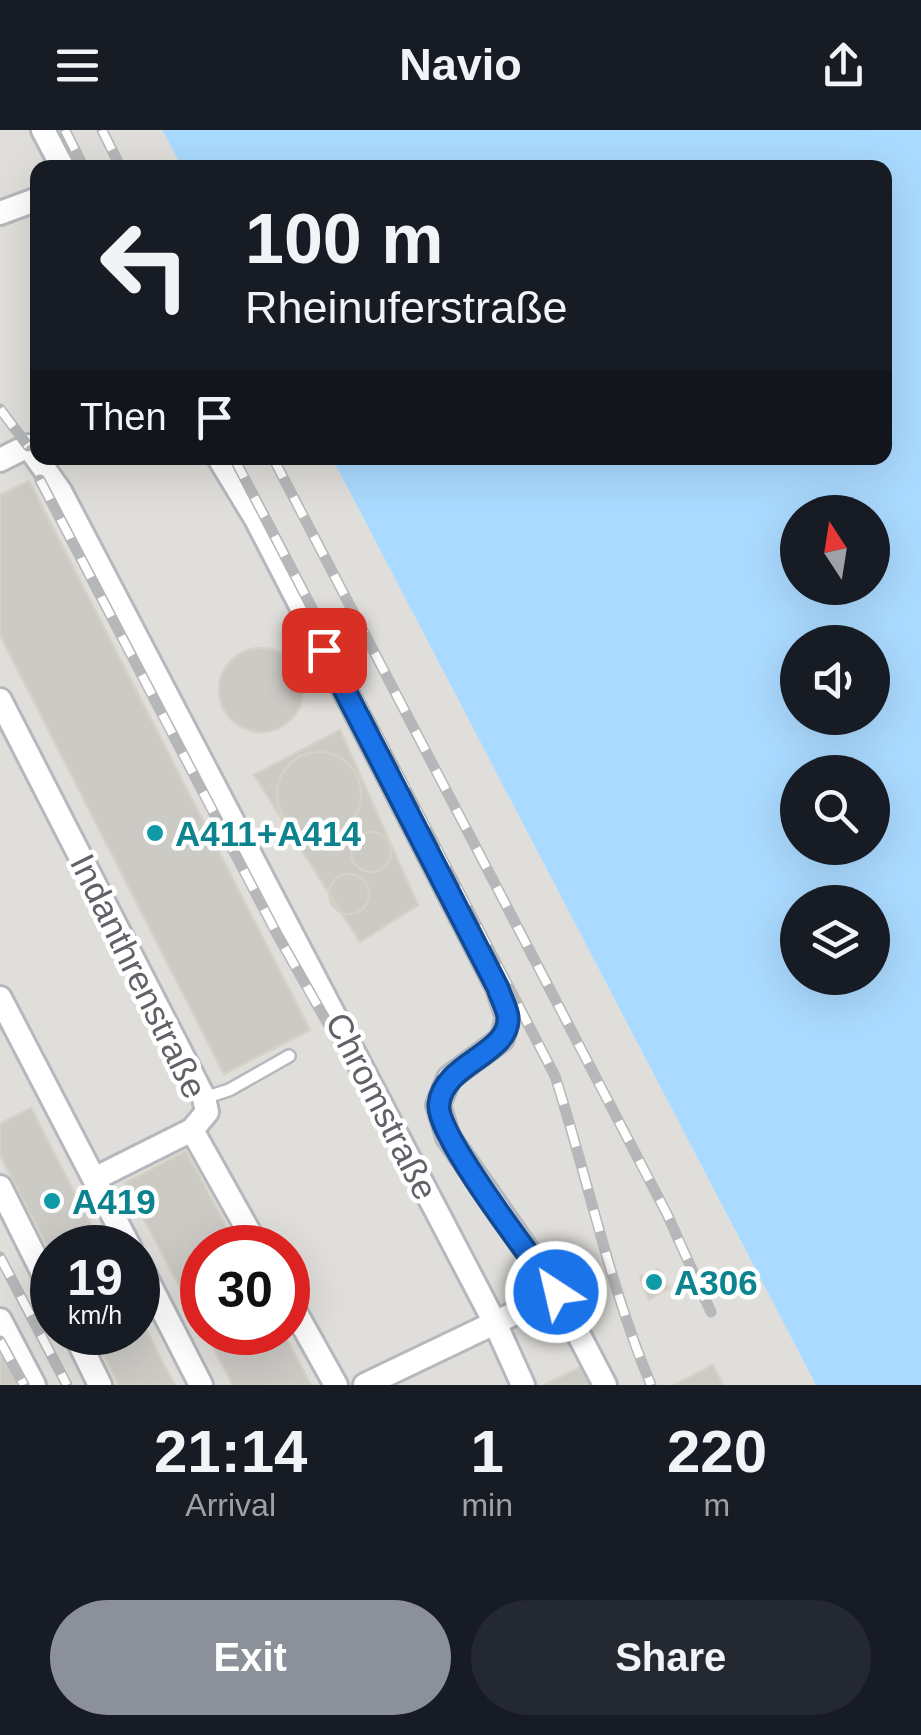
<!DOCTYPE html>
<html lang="en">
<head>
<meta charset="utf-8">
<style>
  :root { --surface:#171b24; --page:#242831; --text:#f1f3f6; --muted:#9ea1a6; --accent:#8c9099 }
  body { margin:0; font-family:Arial,sans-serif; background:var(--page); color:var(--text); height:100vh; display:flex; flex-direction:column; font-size:38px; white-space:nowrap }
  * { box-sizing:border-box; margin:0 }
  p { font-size:32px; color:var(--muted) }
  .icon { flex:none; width:55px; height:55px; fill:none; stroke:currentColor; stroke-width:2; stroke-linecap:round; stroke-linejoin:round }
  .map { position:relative; height:1255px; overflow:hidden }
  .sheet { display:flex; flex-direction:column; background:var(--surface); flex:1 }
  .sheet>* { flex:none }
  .guide { position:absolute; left:30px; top:30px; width:862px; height:305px; border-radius:20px; box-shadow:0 10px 40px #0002; background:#171b24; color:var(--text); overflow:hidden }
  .needle { width:65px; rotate:348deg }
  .buttons { position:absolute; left:780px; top:365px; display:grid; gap:20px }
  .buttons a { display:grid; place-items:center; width:110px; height:110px; border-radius:50%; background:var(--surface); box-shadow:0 10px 40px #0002; font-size:50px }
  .speed { position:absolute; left:30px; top:1095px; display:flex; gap:20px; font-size:50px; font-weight:700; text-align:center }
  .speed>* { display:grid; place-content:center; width:130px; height:130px; border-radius:50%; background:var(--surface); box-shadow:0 10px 40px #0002; line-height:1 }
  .speed small { font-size:25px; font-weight:400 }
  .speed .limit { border:15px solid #d22; background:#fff; color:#111 }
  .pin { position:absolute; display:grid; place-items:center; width:85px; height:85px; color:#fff; margin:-42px; border-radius:20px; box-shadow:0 5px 15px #0006 }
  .me { position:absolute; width:110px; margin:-55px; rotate:325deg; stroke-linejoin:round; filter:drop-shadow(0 0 8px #0008) }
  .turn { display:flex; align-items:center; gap:35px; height:210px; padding:0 50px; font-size:45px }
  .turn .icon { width:130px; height:130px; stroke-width:2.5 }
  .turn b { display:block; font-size:70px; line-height:85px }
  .then { display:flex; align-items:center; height:95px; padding:0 50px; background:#0003; gap:20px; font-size:38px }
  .eta { display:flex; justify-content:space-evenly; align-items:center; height:170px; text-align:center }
  .eta b { font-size:60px; font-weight:700; line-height:70px }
  .button { display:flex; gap:20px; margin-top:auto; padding:20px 50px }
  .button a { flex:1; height:115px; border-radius:60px; background:var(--accent); color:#fff; font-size:40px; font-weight:700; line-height:115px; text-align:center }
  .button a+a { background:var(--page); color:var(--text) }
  header { display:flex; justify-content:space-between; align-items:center; height:130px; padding:0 50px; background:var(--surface); font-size:45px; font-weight:700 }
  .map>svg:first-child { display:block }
  .industrial { fill:#e0deda; fill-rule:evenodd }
  .water { fill:#aadaff; fill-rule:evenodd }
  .building { fill:#cccac5; stroke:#d6d1c6; stroke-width:2.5 }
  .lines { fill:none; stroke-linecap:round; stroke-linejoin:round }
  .service-casing { stroke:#b5b8bc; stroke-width:16 }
  .minor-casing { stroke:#b5b8bc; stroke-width:28 }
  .service { stroke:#fff; stroke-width:11 }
  .minor { stroke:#fff; stroke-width:22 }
  .rail-casing { stroke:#b6b7b8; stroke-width:11 }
  .rail { stroke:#fff; stroke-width:8; stroke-dasharray:22; stroke-linecap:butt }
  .route-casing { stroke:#114b97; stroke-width:25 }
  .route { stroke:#1a73e8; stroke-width:18 }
  .culture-dot { fill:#0f9aa8; stroke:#fff; stroke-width:4 }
  .labels { text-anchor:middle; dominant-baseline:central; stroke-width:9; stroke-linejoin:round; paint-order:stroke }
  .culture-label { font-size:35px; font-weight:bold; fill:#0d838f; stroke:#fff; text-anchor:start }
  .street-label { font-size:35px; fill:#5f6368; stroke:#fff }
</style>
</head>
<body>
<header><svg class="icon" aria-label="menu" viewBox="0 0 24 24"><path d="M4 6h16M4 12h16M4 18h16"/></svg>Navio<svg class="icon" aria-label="share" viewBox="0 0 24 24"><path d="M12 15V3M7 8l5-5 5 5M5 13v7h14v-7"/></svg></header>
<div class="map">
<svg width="921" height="1255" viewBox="0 0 921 1255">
  <rect width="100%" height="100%" fill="#f1efe8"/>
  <!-- industrial -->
  <path class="industrial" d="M0 0H162L182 37 38 38V328H332L816 1255H0ZM52 1118H138V1202H52ZM202 1118H288V1202H202Z"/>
  <!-- water -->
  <path class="water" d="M162 0H921V1255H816L332 328H885V38L182 37ZM798 382H872V458H798ZM798 512H872V588H798ZM798 642H872V718H798ZM798 772H872V848H798Z"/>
  <!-- building -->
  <path class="building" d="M29 351 310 900 224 944 0 505V365Z
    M219 560a42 42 0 1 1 84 0a42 42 0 1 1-84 0Z
    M340 600 418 775 360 812 254 645Z
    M277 664a42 42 0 1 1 84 0a42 42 0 1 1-84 0Z
    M351 722a20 20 0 1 1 40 0a20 20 0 1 1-40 0Z
    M329 764a20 20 0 1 1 40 0a20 20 0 1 1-40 0Z
    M31 978 103 1118H52V1126L0 1025V994Z
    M186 1021 238 1118H202V1199L125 1053Z
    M658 1139 669 1158 649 1170 640 1147Z
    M138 1183 159 1225 175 1255H119L92 1202H138Z
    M205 1202H283L311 1255H233Z
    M0 1224 16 1234 22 1255H0Z
    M713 1235 723 1255H674Z
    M583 1236 593 1255H544Z"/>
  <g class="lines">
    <!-- service casing -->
    <g class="service-casing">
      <path id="service" d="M204 968 229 960 289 926"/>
    </g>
    <!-- minor casing -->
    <g class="minor-casing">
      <path id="minor" d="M43 0 63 38
        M0 83 38 69
        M219 328 256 389 498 858 508 888 502 909 449 948 438 975 448 1007 557 1163 605 1255
        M0 330 28 316 60 361 495 1193 523 1255
        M0 570 204 968 207 982 192 1000 94 1049
        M0 868 130 1118
        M192 1000 258 1118
        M0 1057 52 1161
        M138 1132 201 1255
        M288 1169 336 1255
        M0 1190 34 1255
        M74 1202 100 1255
        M365 1255 557 1163"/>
    </g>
    <!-- service -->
    <use href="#service" class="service"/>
    <!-- minor -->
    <use href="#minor" class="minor"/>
    <!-- rail casing -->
    <g class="rail-casing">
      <path id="rail" d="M65 0 84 38
        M102 0 121 38
        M0 279 28 316
        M234 328 555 946C588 1049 609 1155 651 1255
        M273 328 667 1084 711 1182
        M40 350 278 806 328 894
        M0 1127 67 1255
        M0 1211 24 1255"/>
    </g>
    <!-- rail -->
    <use href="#rail" class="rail"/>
  </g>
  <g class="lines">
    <!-- route casing -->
    <g class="route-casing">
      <path id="route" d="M324 520 498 858C500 866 507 878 508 887 510 925 444 932 439 974 435 1004 534 1131 556 1162"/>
    </g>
    <!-- route -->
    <use href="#route" class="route"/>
  </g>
  <!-- markers -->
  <g class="culture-dot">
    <circle cx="155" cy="703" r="10"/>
    <circle cx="52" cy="1071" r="10"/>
    <circle cx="654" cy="1152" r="10"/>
  </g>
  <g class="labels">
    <!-- culture labels -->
    <g class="culture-label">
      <text x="175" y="703">A411+A414</text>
      <text x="72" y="1071">A419</text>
      <text x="674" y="1152">A306</text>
    </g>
    <!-- street labels -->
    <g class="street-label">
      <text transform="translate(139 846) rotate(64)">Indanthrenstraße</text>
      <text transform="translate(382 976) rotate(63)">Chromstraße</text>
    </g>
  </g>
</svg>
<div class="buttons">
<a><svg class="needle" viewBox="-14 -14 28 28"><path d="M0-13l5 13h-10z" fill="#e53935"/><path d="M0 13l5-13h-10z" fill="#9ea1a6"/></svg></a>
<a><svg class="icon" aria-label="sound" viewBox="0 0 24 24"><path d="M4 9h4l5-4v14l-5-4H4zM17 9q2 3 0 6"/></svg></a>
<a><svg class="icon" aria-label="search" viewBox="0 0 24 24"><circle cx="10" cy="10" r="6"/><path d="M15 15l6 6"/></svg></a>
<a><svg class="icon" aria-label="layers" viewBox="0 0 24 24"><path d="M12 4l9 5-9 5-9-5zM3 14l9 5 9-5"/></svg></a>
</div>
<div class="speed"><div>19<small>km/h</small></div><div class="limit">30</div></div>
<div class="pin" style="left:324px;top:520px;background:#d93025"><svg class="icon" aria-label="arrive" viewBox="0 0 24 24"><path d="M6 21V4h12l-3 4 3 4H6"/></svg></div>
<svg class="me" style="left:556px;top:1162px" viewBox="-20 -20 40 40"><circle r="17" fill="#1a73e8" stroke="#fff" stroke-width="3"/><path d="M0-11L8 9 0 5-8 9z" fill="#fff"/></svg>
<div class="guide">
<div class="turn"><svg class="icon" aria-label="left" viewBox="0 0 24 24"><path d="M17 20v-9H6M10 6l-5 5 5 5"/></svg><div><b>100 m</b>Rheinuferstraße</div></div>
<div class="then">Then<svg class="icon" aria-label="arrive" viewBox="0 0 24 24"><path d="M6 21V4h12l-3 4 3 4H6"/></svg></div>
</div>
</div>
<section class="sheet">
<div class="eta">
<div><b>21:14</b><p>Arrival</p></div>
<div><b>1</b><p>min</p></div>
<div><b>220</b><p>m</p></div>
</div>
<div class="button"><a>Exit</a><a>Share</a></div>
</section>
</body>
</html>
